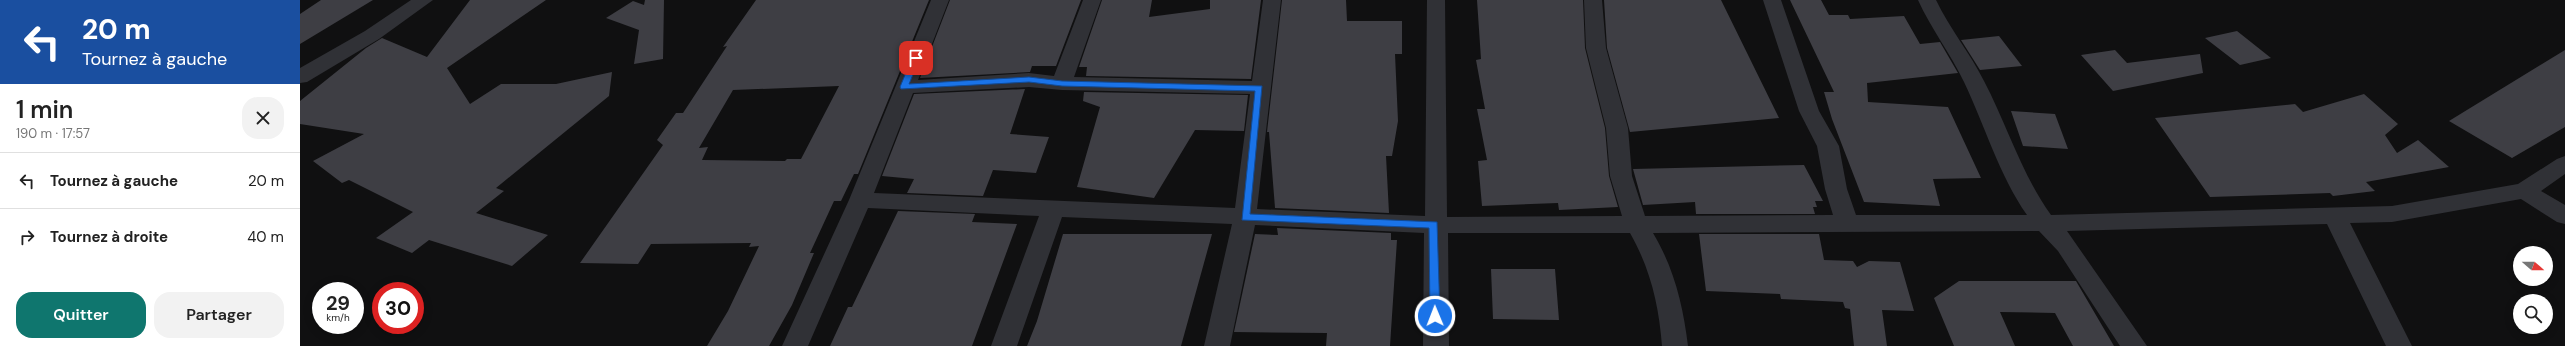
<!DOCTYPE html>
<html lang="fr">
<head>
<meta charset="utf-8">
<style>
  :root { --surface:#fff; --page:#f2f2f2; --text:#222; --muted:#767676; --line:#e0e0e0; --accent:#0f766e }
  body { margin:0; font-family:"DM Sans",sans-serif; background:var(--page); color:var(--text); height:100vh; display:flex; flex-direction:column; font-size:15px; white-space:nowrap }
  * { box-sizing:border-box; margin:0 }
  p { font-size:13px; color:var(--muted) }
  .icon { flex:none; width:22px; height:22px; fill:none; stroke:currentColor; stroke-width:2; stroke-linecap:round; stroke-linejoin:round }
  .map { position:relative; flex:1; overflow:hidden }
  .drawer { display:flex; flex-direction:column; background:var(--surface); width:300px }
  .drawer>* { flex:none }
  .guide { background:#1a4fa0; color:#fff; overflow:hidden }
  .needle { width:26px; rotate:110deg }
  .fabs { position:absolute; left:2213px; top:246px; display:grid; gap:8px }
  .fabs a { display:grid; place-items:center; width:40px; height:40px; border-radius:50%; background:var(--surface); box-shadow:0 2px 10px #0003; font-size:20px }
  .speed { position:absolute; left:12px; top:282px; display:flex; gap:8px; font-size:20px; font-weight:700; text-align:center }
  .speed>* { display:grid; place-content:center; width:52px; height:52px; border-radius:50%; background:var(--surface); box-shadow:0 2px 10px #0003; line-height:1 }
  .speed small { font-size:10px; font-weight:400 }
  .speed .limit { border:6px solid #d22; background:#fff; color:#111 }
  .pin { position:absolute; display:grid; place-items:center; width:34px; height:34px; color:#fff; margin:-17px; border-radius:8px; box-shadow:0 2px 6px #0006 }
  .me { position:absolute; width:44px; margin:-22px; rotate:359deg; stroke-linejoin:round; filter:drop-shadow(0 0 3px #0008) }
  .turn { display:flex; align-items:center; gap:14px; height:84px; padding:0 16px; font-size:18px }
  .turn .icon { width:52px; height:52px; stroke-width:2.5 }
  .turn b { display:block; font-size:28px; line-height:34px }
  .round { display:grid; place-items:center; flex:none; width:42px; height:42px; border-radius:16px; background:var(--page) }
  .head { display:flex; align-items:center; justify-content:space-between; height:68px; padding:0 16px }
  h1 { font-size:24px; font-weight:600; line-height:30px }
  .action { display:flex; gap:8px; margin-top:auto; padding:8px 16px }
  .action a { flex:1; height:46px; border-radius:16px; background:var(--accent); color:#fff; font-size:16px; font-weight:600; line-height:46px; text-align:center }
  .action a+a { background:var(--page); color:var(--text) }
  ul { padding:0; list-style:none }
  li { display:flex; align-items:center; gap:12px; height:56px; padding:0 16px; border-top:1px solid var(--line) }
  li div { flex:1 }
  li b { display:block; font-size:15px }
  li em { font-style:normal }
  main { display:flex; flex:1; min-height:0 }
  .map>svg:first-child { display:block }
  .building { fill:#3e3e44; fill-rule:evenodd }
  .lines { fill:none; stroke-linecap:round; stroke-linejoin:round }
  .minor { fill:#303136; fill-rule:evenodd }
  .route { fill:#1a73e8; stroke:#114b97 }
</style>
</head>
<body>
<main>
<section class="drawer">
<div class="guide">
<div class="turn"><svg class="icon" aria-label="left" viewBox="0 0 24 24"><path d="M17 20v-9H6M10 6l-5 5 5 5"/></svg><div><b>20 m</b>Tournez à gauche</div></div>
</div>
<div class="head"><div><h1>1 min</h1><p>190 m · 17:57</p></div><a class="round"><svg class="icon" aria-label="close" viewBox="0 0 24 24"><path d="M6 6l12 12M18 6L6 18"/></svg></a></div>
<ul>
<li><svg class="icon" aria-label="left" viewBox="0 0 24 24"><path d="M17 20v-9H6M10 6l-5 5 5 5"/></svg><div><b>Tournez à gauche</b></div><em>20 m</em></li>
<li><svg class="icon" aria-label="right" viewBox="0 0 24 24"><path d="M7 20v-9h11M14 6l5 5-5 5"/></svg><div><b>Tournez à droite</b></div><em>40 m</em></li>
</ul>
<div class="action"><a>Quitter</a><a>Partager</a></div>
</section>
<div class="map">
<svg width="2265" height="346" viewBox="0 0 2265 346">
  <rect width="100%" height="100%" fill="#101011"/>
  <!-- building -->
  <path class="building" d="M21 0H73L0 44V14Z
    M170 0H246L147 68 170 104 201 84H256L312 72 309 96 196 188 204 191 176 213 248 235 212 266 129 240 112 253 76 238 113 212 49 180 42 183 13 161 64 134 0 124V101L66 48 82 38 127 57Z
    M345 0H364L363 59 334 64 339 30 306 18 333 1 344 5Z
    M456 0H629L558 174H554L541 201H534L510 253H514L492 305 469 346H407L428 311 459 246 449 247 451 243 351 244 338 264 280 263 363 145 357 140 376 113H383L427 46 423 47ZM539 86 501 159H487L485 161 402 160 408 147 399 148 433 90Z
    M650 0H781L756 66H732L730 72 620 78Z
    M802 0H852L849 17 910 9V0H961L951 79 786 76 787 67H779Z
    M982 0H1046L1047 21H1102V54H1095L1098 121 1092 156H1086L1089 213 975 208 969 132H967Z
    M1177 0H1283L1285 48 1305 128 1309 176 1318 207 1259 210 1258 203 1182 206 1178 161 1187 160 1177 109H1185L1176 60 1181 59Z
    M1304 0H1421L1479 118 1330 132 1307 48Z
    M1490 0H1521L1529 15H1548L1550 19 1604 16 1620 44 1640 42 1658 73 1567 83 1568 102 1648 107 1681 178 1633 179 1640 206 1564 202 1532 119 1524 92H1534Z
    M1937 31 1971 58 1940 65 1905 38Z
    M1699 36 1722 66 1680 70 1661 40Z
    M1815 50 1827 63 1900 54 1903 73 1813 91 1781 55Z
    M2265 50V127L2212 158 2149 121Z
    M725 89 710 134 749 137 736 173 693 170 683 196 607 193 614 179 582 176 614 94Z
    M784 92 948 95 944 131 895 130 854 198 777 187 800 107 783 101Z
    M2064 94 2098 124 2085 135 2097 153 2118 140 2149 167 2066 182 2075 191 2033 196 2030 193 1910 197 1855 118 1995 104 2003 112Z
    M1711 111 1755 114 1768 149 1723 146Z
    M1504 165 1523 201H1515L1517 207H1513L1515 214H1396L1395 202 1343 205 1333 169Z
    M598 211 675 214 672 222 717 224 672 346H530L548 307H552Z
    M977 228 1091 233V240H1097L1090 346H1026L1027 333 934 332 955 234 978 235Z
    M763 234H912L881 346H727L737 321Z
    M1399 234H1519L1524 260 1553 261 1557 267 1569 261 1600 262 1614 311 1582 310 1587 346H1554L1550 309 1545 308 1543 302 1481 299 1480 294 1406 291Z
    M1191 269H1255L1259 320 1193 319Z
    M1659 281H1776L1814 346H1773L1755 313 1700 312 1715 346H1654L1634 298Z"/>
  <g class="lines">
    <!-- minor -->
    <path class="minor" d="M111 0H133L79 39 7 82 0 83V68L65 31Z
      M631 0H649L618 80 729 73 754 76 783 0H801L774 77 952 81 963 0H981L957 209 1125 216 1127 0H1145L1147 217 1322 216 1310 176 1306 128 1286 48 1284 0H1302L1306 48 1328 128 1332 176 1345 216 1533 215 1525 189 1517 146 1499 111 1463 0H1481L1519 111 1539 146 1547 189 1556 215H1727C1699 175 1685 126 1664 82 1651 54 1631 29 1618 0H1636C1650 29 1670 53 1684 81 1708 127 1721 173 1751 215L2092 206 2218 184 2257 159 2265 156V174L2241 191 2265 205V224L2257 222 2221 199 2092 222 2050 223 2112 346H2086L2027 224 1767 231 1847 346H1820L1758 251 1739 231 1353 233C1374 268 1383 305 1388 346H1362C1359 305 1350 268 1330 233H1148L1149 346H1123L1124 233 955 225 930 346H904L932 224 762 217 717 346H691L739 216 568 208 508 346H482L549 200ZM729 87 762 90 950 94 935 208 574 193 613 93Z"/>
  </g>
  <!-- route -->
  <path class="route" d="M616 55 620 58 609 84 729 77 762 81 962 86 950 214 1137 222 1140 316 1135 320 1130 316 1129 228 942 220 955 91 762 86 729 82 601 89 600 87 612 58Z"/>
</svg>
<div class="fabs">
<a><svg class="needle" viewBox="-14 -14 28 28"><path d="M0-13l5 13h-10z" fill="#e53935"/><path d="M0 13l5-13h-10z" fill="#767676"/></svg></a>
<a><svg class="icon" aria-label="search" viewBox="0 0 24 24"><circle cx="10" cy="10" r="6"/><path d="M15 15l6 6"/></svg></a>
</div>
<div class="speed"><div>29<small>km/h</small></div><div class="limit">30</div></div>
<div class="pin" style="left:616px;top:58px;background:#d93025"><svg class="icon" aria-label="arrive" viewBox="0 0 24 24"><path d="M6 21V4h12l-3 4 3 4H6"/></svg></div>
<svg class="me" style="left:1135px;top:316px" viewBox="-20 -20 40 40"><circle r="17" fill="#1a73e8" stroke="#fff" stroke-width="3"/><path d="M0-11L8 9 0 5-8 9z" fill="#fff"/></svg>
</div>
</main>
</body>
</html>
